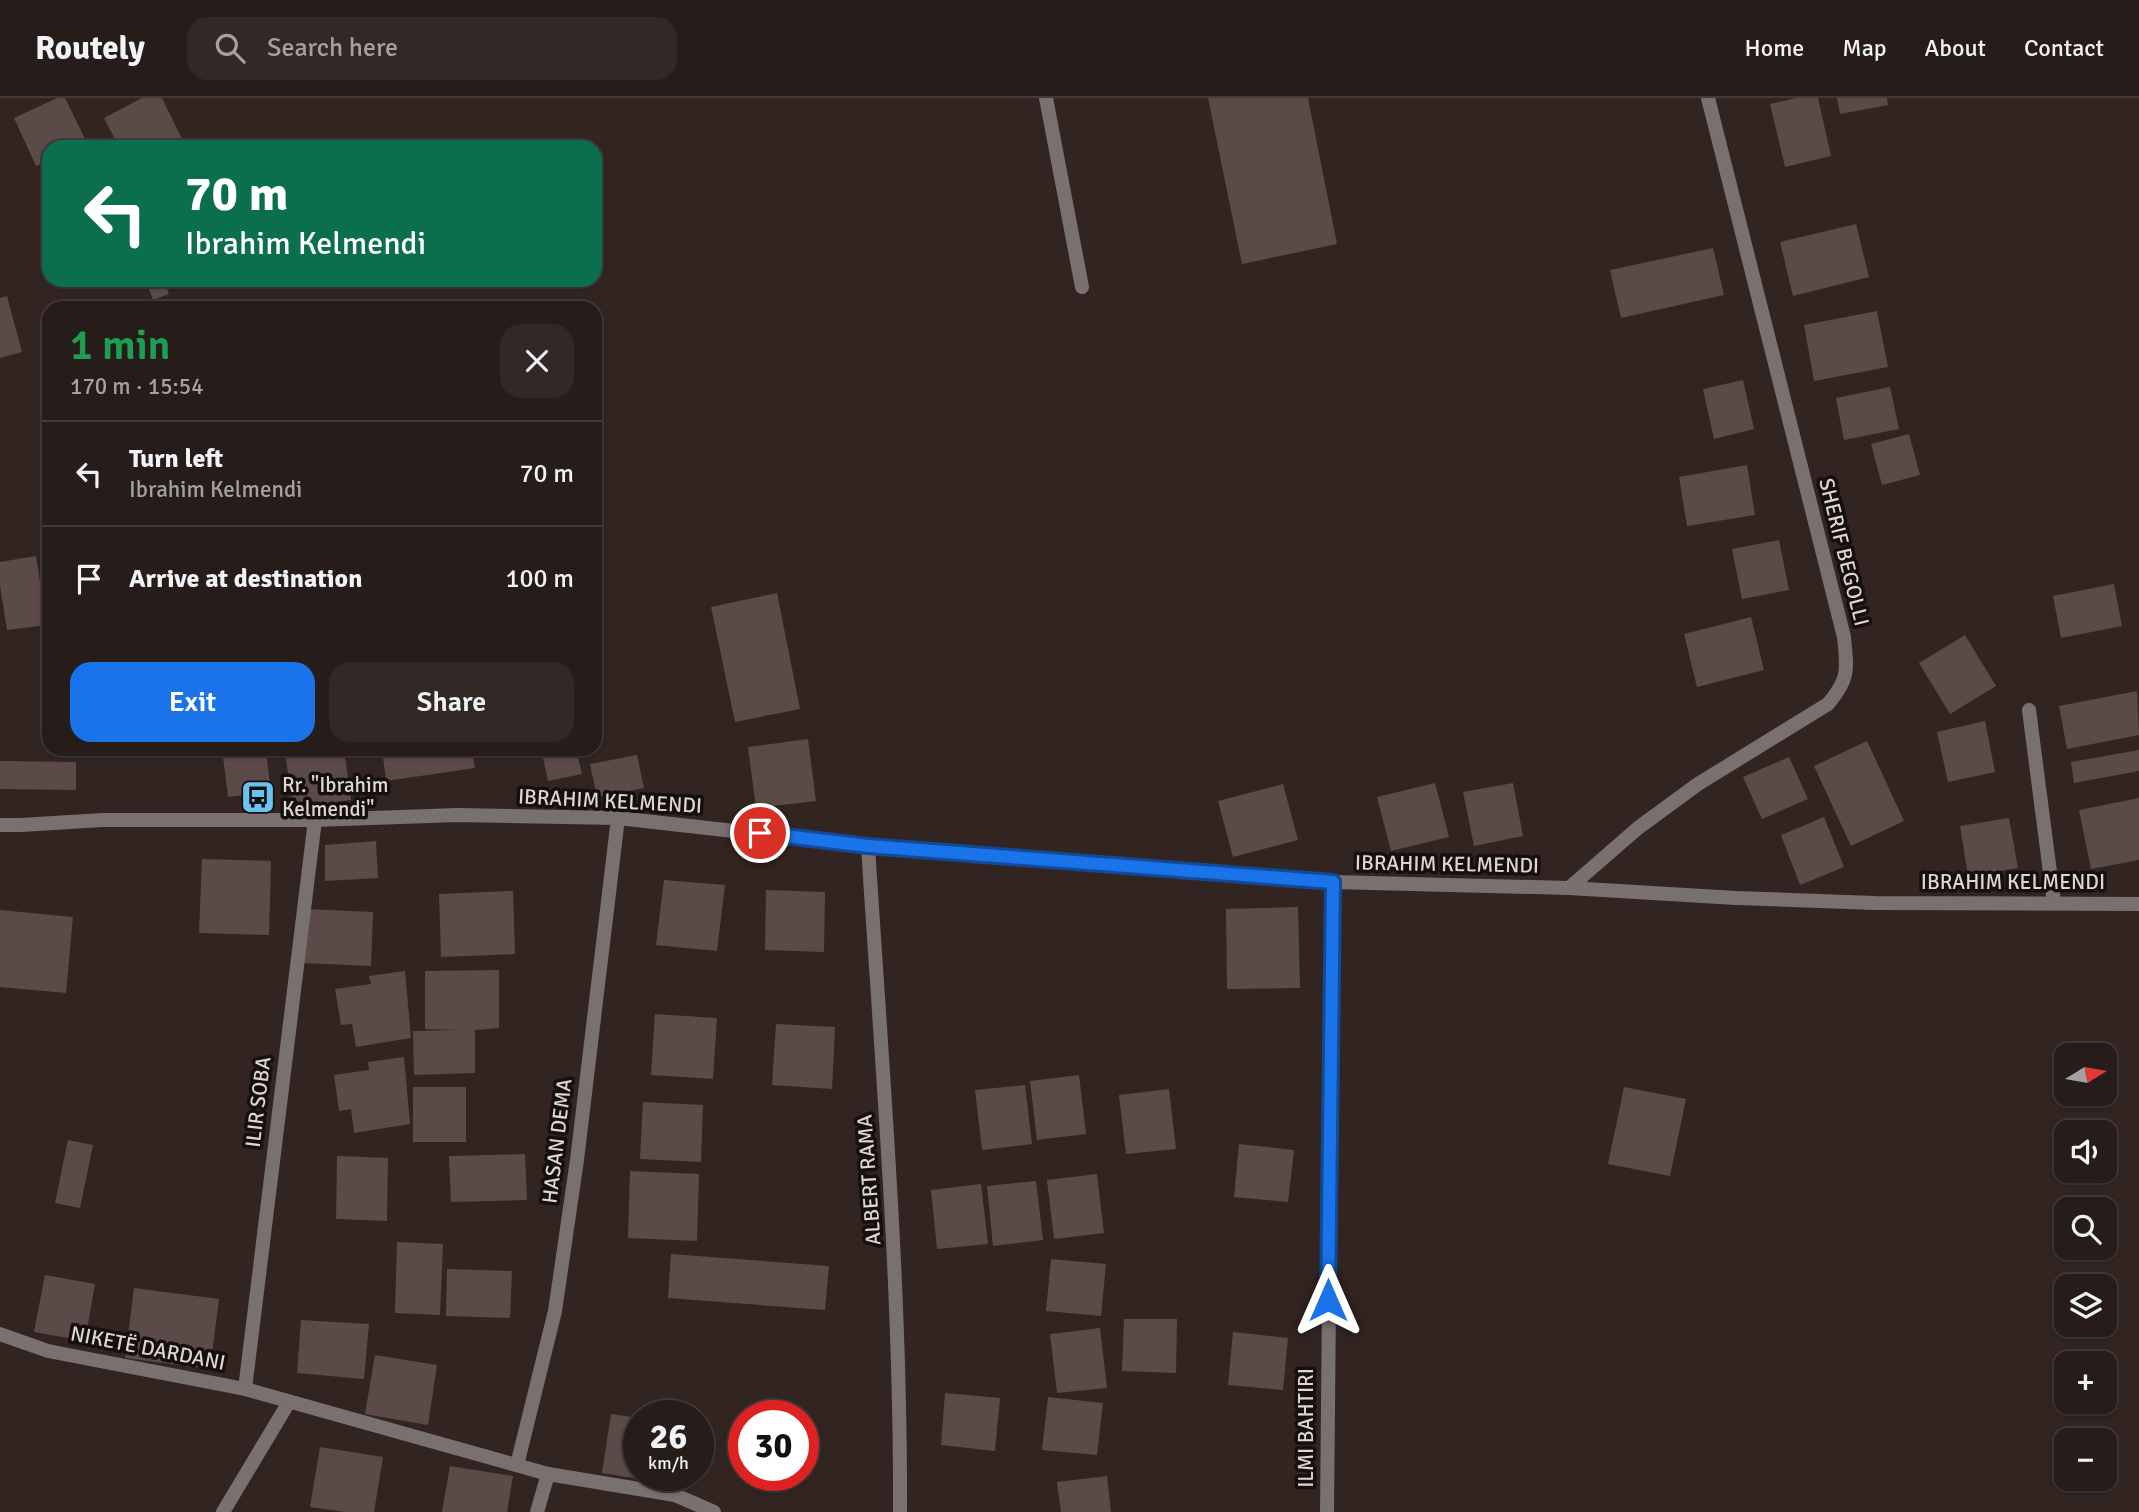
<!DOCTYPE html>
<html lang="en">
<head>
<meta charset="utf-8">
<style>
  :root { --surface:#261c19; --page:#322926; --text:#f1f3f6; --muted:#a4a1a2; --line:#423a38; --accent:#1a73e8 }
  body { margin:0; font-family:Signika,sans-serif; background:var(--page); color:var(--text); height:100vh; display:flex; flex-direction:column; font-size:26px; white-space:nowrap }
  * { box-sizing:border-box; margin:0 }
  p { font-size:23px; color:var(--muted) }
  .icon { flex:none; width:38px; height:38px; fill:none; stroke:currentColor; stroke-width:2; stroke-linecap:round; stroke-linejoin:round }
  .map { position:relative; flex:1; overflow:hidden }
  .sheet { position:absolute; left:42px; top:203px; width:560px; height:455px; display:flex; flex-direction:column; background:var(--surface); border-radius:21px; box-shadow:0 2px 5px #0004,0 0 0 2px var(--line) }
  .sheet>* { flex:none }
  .top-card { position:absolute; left:42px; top:42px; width:560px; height:147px; border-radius:21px; box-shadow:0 2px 5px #0004,0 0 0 2px var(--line); background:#0b6e4f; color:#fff; overflow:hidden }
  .needle { width:46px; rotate:79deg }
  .tools { position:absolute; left:2054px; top:945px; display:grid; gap:14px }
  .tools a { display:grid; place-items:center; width:63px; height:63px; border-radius:14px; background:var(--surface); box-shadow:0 2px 5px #0004,0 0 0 2px var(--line); font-size:35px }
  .speed { position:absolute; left:623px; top:1302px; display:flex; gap:14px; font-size:35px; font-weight:700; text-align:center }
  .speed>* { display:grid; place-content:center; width:91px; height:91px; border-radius:50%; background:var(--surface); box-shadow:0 2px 5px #0004,0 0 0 2px var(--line); line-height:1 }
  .speed small { font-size:18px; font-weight:400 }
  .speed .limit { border:10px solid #d22; background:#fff; color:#111 }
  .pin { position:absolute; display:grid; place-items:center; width:60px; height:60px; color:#fff; margin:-30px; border:4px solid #fff; border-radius:50%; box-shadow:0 2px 7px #0007 }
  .me { position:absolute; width:77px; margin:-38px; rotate:0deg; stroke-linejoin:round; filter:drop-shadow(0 0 5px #0008) }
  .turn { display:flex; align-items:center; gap:24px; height:147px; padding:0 28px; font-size:32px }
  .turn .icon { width:91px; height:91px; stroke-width:2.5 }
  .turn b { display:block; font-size:49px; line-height:60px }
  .round { display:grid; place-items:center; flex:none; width:74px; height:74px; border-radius:21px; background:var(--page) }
  .overview { display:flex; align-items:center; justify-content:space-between; height:119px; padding:0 28px }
  h1 { font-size:42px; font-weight:600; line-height:52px; color:#1e9e55 }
  .cta { display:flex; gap:14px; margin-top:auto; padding:14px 28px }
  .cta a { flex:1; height:80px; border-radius:21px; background:var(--accent); color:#fff; font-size:28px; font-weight:600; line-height:80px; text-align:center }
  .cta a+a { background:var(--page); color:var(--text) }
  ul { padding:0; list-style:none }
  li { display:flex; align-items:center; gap:21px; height:105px; padding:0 28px; border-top:2px solid var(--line) }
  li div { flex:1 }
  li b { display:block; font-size:26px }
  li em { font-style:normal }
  header { display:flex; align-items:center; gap:42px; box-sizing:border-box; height:98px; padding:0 35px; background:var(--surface); border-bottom:2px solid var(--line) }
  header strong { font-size:33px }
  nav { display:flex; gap:38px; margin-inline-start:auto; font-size:24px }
  .search { width:490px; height:63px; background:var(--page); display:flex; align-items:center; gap:18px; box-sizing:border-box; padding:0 24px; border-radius:21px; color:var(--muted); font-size:26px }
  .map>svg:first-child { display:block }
  .building { fill:#5a4b48 }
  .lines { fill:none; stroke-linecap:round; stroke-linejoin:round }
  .service { stroke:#78716f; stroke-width:14 }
  .minor { stroke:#78716f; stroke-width:14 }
  .tertiary { stroke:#78716f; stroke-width:14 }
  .route-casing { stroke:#114b97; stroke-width:18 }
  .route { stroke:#1a73e8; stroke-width:12 }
  .labels { text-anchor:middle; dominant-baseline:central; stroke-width:7; stroke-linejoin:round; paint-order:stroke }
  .street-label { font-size:21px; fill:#dfd6d4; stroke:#15100e }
  .poi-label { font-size:21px; fill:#dfd6d4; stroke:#15100e; text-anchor:start }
</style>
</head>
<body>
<header>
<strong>Routely</strong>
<div class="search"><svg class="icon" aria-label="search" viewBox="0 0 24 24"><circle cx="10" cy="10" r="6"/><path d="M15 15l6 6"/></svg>Search here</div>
<nav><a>Home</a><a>Map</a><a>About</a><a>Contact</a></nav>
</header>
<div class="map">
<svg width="2139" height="1414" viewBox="0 0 2139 1414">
  <rect width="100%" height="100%" fill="#322521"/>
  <!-- building -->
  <path class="building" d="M57 0H65L87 45 79 49H49V63L36 68 14 20Z
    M142 0H162L182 41 167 49H119L104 20Z
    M1208 0H1308L1337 146 1242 166Z
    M1796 0H1818L1831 58 1785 69 1770 6Z
    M1837 0H1887L1888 7 1840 16Z
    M1856 126 1869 179 1793 198 1780 144Z
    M1713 150 1724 197 1621 220 1610 172Z
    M146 182H164L169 196 153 202Z
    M214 182H261V183L216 191Z
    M7 198 22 254 0 260V200Z
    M156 202 160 210H139Z
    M1877 213 1888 269 1814 283 1804 227Z
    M1743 282 1754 331 1714 341 1703 291Z
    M1890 289 1899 331 1844 342 1836 300Z
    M1909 336 1920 377 1882 387 1871 346Z
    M1747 367 1755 417 1687 428 1679 379Z
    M1779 442 1789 492 1742 501 1732 451Z
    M36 458 47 527 7 532 0 488V464Z
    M2114 486 2122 528 2061 540 2053 498Z
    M777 495 800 611 735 624 711 509Z
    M1751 519 1764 572 1697 589 1684 536Z
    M1965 537 1996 588 1950 616 1919 565Z
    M2137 593 2139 637 2067 651 2059 608Z
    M1985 623 1995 674 1948 684 1937 634Z
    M808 641 816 703 756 710 748 649Z
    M1867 643 1904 723 1851 748 1814 668Z
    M305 651H344L351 702 293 710 285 654Z
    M382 651H472L475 670 386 683Z
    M541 651H576L582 676 548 683Z
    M2139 652V673L2074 685 2071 664Z
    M266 654 271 694 228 699 223 659Z
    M637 657 644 690 597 699 590 666Z
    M1789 659 1808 701 1762 721 1743 679Z
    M0 663 76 664V692L0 691Z
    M1435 685 1449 739 1391 753 1377 699Z
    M1513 685 1523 738 1474 748 1463 694Z
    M1283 686 1298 742 1233 759 1218 703Z
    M2139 700V762L2091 771 2079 712Z
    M1824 719 1844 769 1800 787 1781 737Z
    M2009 720 2018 770 1968 778 1960 728Z
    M376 743 378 780 325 783V747Z
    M202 761 271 763 269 837 199 835Z
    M664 782 725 787 717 853 656 847Z
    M766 792 825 794 824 854 765 852Z
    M513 793 515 856 441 859 439 796Z
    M1298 809 1300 890 1227 891 1226 811Z
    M306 811 373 814 371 868 303 865Z
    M0 812 73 819 66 895 0 889Z
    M499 872V930L475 932V975L414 977 413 933 458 932 425 931V873Z
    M405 873 411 940 356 949 352 926 341 927 335 891 371 886 369 878Z
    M655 916 717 920 713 981 651 977Z
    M776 926 835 929 832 991 772 987Z
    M404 959 410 1026 354 1035 351 1011 339 1013 334 977 369 972 368 964Z
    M1079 977 1086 1036 1037 1042 1030 983Z
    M1025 987 1032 1046 982 1052 975 992Z
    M413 989H466V1044H413Z
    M1624 989 1686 1001 1670 1078 1608 1066Z
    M1169 991 1176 1051 1126 1056 1119 997Z
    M643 1004 703 1007 701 1064 640 1061Z
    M68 1042 93 1047 80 1110 55 1105Z
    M1239 1046 1294 1052 1288 1104 1234 1099Z
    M525 1056 527 1102 451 1104 449 1058Z
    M337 1058 388 1060 387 1123 336 1121Z
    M630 1073 699 1076 697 1143 628 1140Z
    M1097 1076 1104 1135 1054 1141 1047 1082Z
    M1036 1083 1043 1142 993 1148 987 1088Z
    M981 1086 988 1146 937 1151 931 1092Z
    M397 1144 443 1146 440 1217 395 1215Z
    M671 1156 829 1168 825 1212 668 1200Z
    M1051 1161 1106 1166 1101 1218 1046 1213Z
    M447 1171 512 1173 510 1220 446 1218Z
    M45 1177 95 1186 85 1243 34 1234Z
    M134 1190 219 1201 210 1271 125 1260Z
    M1124 1221H1177L1176 1275 1122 1273Z
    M301 1222 369 1226 364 1281 297 1275Z
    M1100 1230 1107 1290 1057 1295 1050 1236Z
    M1233 1234 1288 1240 1283 1292 1228 1287Z
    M375 1257 437 1267 428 1327 365 1316Z
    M945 1295 1000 1300 995 1353 941 1347Z
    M1048 1299 1103 1305 1097 1357 1042 1352Z
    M611 1316 639 1320V1377H666L665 1385 602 1375Z
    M320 1349 383 1359 374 1414H345L310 1409Z
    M450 1368 513 1378 507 1414H442Z
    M1107 1378 1111 1414H1061L1057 1384Z"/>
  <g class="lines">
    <!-- service -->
    <path class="service" d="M1046 0 1082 189
      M2029 612 2054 805
      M245 1291 315 722
      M223 1414 289 1304
      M537 1414 548 1376"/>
    <!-- minor -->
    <path class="minor" d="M868 748C882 970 901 1191 900 1414
      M1569 790 1638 730 1698 686 1828 606C1850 580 1847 571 1844 539L1708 0
      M0 1236 48 1253 245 1291 548 1376 675 1397 714 1414
      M517 1367 555 1213 577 1062 618 720
      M1327 1414 1333 784"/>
    <!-- tertiary -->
    <path class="tertiary" d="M0 727H21L102 722H315L457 717 618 720 868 748 1333 784 1569 790 1736 800 1875 805 2139 806"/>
  </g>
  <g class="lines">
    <!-- route casing -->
    <g class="route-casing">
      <path id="route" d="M760 735 868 748 1333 784 1328 1202"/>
    </g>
    <!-- route -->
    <use href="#route" class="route"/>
  </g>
  <!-- icons -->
  <defs>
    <g id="bus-square" transform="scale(1.75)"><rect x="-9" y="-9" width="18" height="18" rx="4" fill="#6ac3f1" stroke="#15100e"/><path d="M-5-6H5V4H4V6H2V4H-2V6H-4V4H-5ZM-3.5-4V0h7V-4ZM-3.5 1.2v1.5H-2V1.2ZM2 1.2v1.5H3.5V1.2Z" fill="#111"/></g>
  </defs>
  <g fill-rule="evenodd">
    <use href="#bus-square" x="258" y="699"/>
  </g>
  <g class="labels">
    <!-- street labels -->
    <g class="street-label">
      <text transform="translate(1844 454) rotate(76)">SHERIF BEGOLLI</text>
      <text transform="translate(610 703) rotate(3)">IBRAHIM KELMENDI</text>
      <text transform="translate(1447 766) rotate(1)">IBRAHIM KELMENDI</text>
      <text x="2013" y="784">IBRAHIM KELMENDI</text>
      <text transform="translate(258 1004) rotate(-83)">ILIR SOBA</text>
      <text transform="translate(557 1043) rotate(-83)">HASAN DEMA</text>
      <text transform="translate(869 1082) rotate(-94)">ALBERT RAMA</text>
      <text transform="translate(148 1250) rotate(11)">NIKETË DARDANI</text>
      <text transform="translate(1306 1330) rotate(-90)">ILMI BAHTIRI</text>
    </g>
    <!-- poi labels -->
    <g class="poi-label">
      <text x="282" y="687">Rr. "Ibrahim<tspan x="282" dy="24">Kelmendi"</tspan></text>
    </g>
  </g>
</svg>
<div class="tools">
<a><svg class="needle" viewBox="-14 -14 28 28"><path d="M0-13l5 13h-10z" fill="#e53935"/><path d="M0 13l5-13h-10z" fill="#a4a1a2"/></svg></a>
<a><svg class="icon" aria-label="sound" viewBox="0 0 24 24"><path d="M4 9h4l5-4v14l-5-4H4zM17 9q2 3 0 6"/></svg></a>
<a><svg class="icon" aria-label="search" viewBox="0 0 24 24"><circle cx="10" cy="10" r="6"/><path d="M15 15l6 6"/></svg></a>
<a><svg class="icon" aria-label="layers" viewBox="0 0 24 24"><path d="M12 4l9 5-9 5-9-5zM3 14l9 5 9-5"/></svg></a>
<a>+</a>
<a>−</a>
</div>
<div class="speed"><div>26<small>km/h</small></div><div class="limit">30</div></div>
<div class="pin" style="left:760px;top:735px;background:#d93025"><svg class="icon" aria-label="arrive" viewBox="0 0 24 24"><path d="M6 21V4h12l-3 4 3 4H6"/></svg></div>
<svg class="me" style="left:1328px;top:1202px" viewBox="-20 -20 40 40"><path d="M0-17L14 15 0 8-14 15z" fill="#1a73e8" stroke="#fff" stroke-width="4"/></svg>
<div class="top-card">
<div class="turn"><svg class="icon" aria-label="left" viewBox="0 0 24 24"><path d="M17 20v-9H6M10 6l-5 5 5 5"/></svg><div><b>70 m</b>Ibrahim Kelmendi</div></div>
</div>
<section class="sheet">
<div class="overview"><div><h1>1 min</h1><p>170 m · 15:54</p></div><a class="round"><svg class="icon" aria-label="close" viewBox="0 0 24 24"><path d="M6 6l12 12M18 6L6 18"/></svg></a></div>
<ul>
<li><svg class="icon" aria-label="left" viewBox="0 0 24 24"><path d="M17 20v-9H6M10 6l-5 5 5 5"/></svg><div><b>Turn left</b><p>Ibrahim Kelmendi</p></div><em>70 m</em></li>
<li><svg class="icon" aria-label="arrive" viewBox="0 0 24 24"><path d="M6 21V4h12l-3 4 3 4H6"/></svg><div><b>Arrive at destination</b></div><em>100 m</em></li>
</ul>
<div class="cta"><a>Exit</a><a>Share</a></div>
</section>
</div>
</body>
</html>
